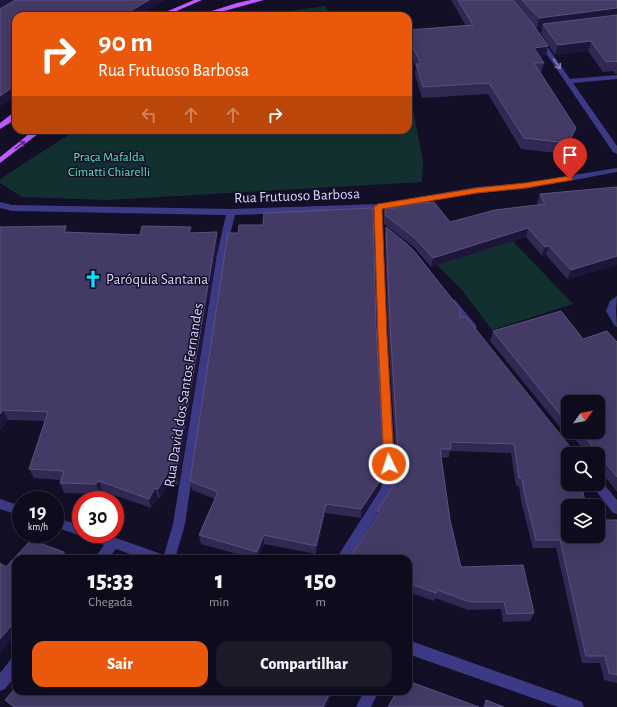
<!DOCTYPE html>
<html lang="pt">
<head>
<meta charset="utf-8">
<style>
  :root { --surface:#0e0b1c; --page:#1c1929; --text:#f1f3f6; --muted:#9b9ba3; --line:#2e2b3b; --accent:#ea580c }
  body { margin:0; font-family:"Alegreya Sans",sans-serif; background:var(--page); color:var(--text); height:100vh; display:flex; flex-direction:column; font-size:15px; white-space:nowrap }
  * { box-sizing:border-box; margin:0 }
  p { font-size:13px; color:var(--muted) }
  .icon { flex:none; width:22px; height:22px; fill:none; stroke:currentColor; stroke-width:2; stroke-linecap:round; stroke-linejoin:round }
  .map { position:relative; flex:1; overflow:hidden }
  .details { position:absolute; left:12px; top:555px; width:400px; height:140px; display:flex; flex-direction:column; background:var(--surface); border-radius:12px; box-shadow:0 4px 16px #0002,0 0 0 1px var(--line) }
  .details>* { flex:none }
  .hud { position:absolute; left:12px; top:12px; width:400px; height:122px; border-radius:12px; box-shadow:0 4px 16px #0002,0 0 0 1px var(--line); background:#ea580c; color:#fff; overflow:hidden }
  .needle { width:26px; rotate:57deg }
  .controls { position:absolute; left:561px; top:395px; display:grid; gap:8px }
  .controls a { display:grid; place-items:center; width:44px; height:44px; border-radius:8px; background:var(--surface); box-shadow:0 4px 16px #0002,0 0 0 1px var(--line); font-size:20px }
  .speed { position:absolute; left:12px; top:491px; display:flex; gap:8px; font-size:20px; font-weight:700; text-align:center }
  .speed>* { display:grid; place-content:center; width:52px; height:52px; border-radius:50%; background:var(--surface); box-shadow:0 4px 16px #0002,0 0 0 1px var(--line); line-height:1 }
  .speed small { font-size:10px; font-weight:400 }
  .speed .limit { border:6px solid #d22; background:#fff; color:#111 }
  .pin { position:absolute; display:grid; place-items:center; width:34px; height:34px; color:#fff; margin:-41px -17px; border-radius:50% 50% 50% 0; rotate:-45deg; box-shadow:0 0 4px #0007 }
  .pin .icon { rotate:45deg }
  .me { position:absolute; width:44px; margin:-22px; rotate:356deg; stroke-linejoin:round; filter:drop-shadow(0 0 3px #0008) }
  .turn { display:flex; align-items:center; gap:14px; height:84px; padding:0 20px; font-size:18px }
  .turn .icon { width:52px; height:52px; stroke-width:2.5 }
  .turn b { display:block; font-size:28px; line-height:34px }
  .lanes { display:flex; align-items:center; height:38px; padding:0 20px; background:#0003; justify-content:center; gap:20px; direction:ltr }
  .lanes .off { opacity:.35 }
  .eta { display:flex; justify-content:space-evenly; align-items:center; height:68px; text-align:center }
  .eta b { font-size:24px; font-weight:800; line-height:28px }
  .button { display:flex; gap:8px; margin-top:auto; padding:8px 20px }
  .button a { flex:1; height:46px; border-radius:12px; background:var(--accent); color:#fff; font-size:16px; font-weight:800; line-height:46px; text-align:center }
  .button a+a { background:var(--page); color:var(--text) }
  .map>svg:first-child { display:block }
  .green { fill:#12302f }
  .lines { fill:none; stroke-linecap:round; stroke-linejoin:round }
  .minor { fill:#3d3a85; fill-rule:evenodd }
  .major { fill:#c25bff; fill-rule:evenodd }
  .wall { fill:#312854 }
  .shaded-wall { fill:#1d163a }
  .building { fill:#433a66; stroke:#5a527e }
  .oneway { stroke:#837fbc }
  .oneway2 { stroke:#623188 }
  .route { fill:#ea580c; stroke:#983908 }
  .labels { text-anchor:middle; dominant-baseline:central; stroke-width:3; stroke-linejoin:round; paint-order:stroke }
  .far-park-label { font-size:13px; fill:#5fe0c0; stroke:#130f26 }
  .street-label { font-size:15px; fill:#d9d4ff; stroke:#130f26 }
  .poi-label { font-size:15px; fill:#d9d4ff; stroke:#130f26; text-anchor:start }
</style>
</head>
<body>
<div class="map">
<svg width="617" height="707" viewBox="0 0 617 707">
  <rect width="100%" height="100%" fill="#130f26"/>
  <!-- green -->
  <path class="green" d="M325 6 331 16H254Z
    M408 84 423 161 422 182 107 200 22 197 0 183V179L76 130H408Z
    M511 239 573 304 492 330 462 290 434 262Z"/>
  <g class="lines">
    <!-- minor -->
    <path class="minor" d="M538 39H542L570 79 617 75V79L573 83 617 146V154L613 152 537 40Z
      M617 168V172L525 189 477 193 382 209 387 336 396 477 389 496 349 559H336L380 490 384 477 377 336 374 210 235 215 225 254 185 524 175 559H144L116 549 108 559H94L104 545 86 538 85 535 81 536 55 527V517L81 526V534H105L164 555 173 524 217 254 226 215 12 211 0 208V202L12 205 231 209 378 204 477 187 525 183Z
      M617 296 616 311 617 327 614 325 606 311 610 301Z
      M452 299 455 300 475 324 477 327 475 330H469L449 304 447 302Z
      M598 479 601 481 617 500V514L613 513 593 487 591 484H598Z
      M0 499 21 506V516L0 509Z
      M408 640 577 700 582 702 584 707H558L408 654Z
      M16 657V675L5 689 0 691V673L11 659Z
      M364 691H379L371 707H356Z"/>
    <!-- major -->
    <path class="major" d="M194 0H202L165 16H156Z
      M251 0H264L206 16H196L237 3Z
      M13 113H16V119L0 129V123Z
      M34 130H43L0 163V157Z"/>
  </g>
  <!-- wall -->
  <path class="wall" d="M451 0H617V74H615L613 71 603 72 588 51 555 55 541 34 542 28H537L535 26 546 56 540 57 544 63 541 73 573 139 565 154 521 149 488 94 422 98 415 75 416 67 408 49V30L466 26Z
    M617 187V265L567 279 546 255 542 256 526 237 431 267 414 247 384 224V218L385 208H394V206L450 222 538 205 537 203 540 194Z
    M66 226 68 232 140 235 191 233 218 243 178 485 170 482 160 498 158 497 151 508 102 491 100 494 64 493 60 483 61 480 34 478 29 469 45 421 8 420 0 430V227Z
    M386 227 460 317 568 536 617 520V683L604 680 600 663H582L556 548H533L521 501 519 486H516L511 453 450 451 449 457 441 458 450 520 461 567 534 613 530 621 503 622 501 609 468 610 435 598 434 601 408 592V559L376 518 377 511 392 488 397 473 388 336 385 237Z
    M376 326 382 477 379 489 361 518 325 513 316 554 264 544 258 559H255L201 544 199 535 215 499 192 490 190 481Z
    M493 331 617 342V492L598 468V454H587L569 432H598L568 402V430L566 427 564 432 490 341Z
    M16 691H334L326 707H12L5 700Z
    M486 700 504 707H483Z"/>
  <!-- shaded-wall -->
  <path class="shaded-wall" d="M1 0H18L0 10V1Z
    M149 0H164V1L137 16H122Z
    M617 8V18L543 24 542 28H537L539 18Z
    M591 41 588 51 555 55 558 45Z
    M548 46 546 56 532 58 534 48Z
    M16 85V96L0 107V96Z
    M576 128 573 139 565 154 568 143Z
    M66 226 69 237 64 232Z
    M528 228 526 237 431 267 433 258Z
    M217 232 218 243 178 485 176 475Z
    M549 246 546 255 542 256 545 247Z
    M617 256V265L567 279 571 270Z
    M3 410 8 420 0 430V414Z
    M384 468 382 477 379 489 361 518V509Z
    M168 472 170 482 160 498 158 489Z
    M99 481 102 491 100 494 96 484Z
    M155 488 158 497 151 508 149 499Z
    M326 504 325 513 316 554V546Z
    M264 535V544L258 559 257 552Z
    M64 552 68 559H63Z
    M16 620V634L0 653V639Z
    M331 691H334L326 707H323Z"/>
  <!-- building -->
  <path class="building" d="M15 0H149L122 16H16V85L0 96V9Z
    M458 0H513L533 24 548 46 534 48 544 63H534L576 128 568 143 524 138 489 83 423 87 416 64H421L408 37V30L473 25Z
    M522 0H617V8L539 18Z
    M617 15V62L616 61 606 62 591 41 558 45 543 24Z
    M617 187V256L571 270 549 246 545 247 528 228 433 258 415 238 385 215V208H396L394 206 434 202 450 222 495 210 545 204 540 194Z
    M373 208 376 326 384 468 380 481 361 509 326 504 316 546 264 535 257 552 199 535 218 492 190 481 228 233H238L239 225H263L264 213Z
    M66 226 64 232 140 235 142 226 191 227 189 233 217 232 176 475 168 472 158 489 155 488 149 499 99 481 96 484 60 483 64 471 29 469 48 412 3 410 0 414V227Z
    M386 227 407 244 415 252 460 309V317H466L571 448H573L574 454H568V484H581L586 506H568V536H598V520H617V675L609 673 605 656H586L560 540H536L524 492 522 478H519L514 444 450 442 451 449H440L450 520 461 567 523 565 534 613 507 614 504 602H470L437 590 436 593 408 583V559H349L380 512 377 511 392 488 399 468 390 326Z
    M561 311 583 339 607 331 617 342V477L581 432H598V402H568V416L565 413 567 423 493 331Z
    M31 540 64 552 63 559H16V620L0 639V563L6 567Z
    M408 681 479 707H388L397 691H408Z
    M16 687V691H331L323 707H13L14 706 5 700Z
    M486 700 504 707H485Z"/>
  <!-- one-way arrows -->
  <defs><path id="oneway-shaft" d="M-6 0H5M1.5-3L5.5 0L1.5 3" fill="none" stroke-width="1.6" stroke-linecap="round" stroke-linejoin="round"/></defs>
  <use class="oneway" href="#oneway-shaft" transform="translate(557 64) rotate(55)"/>
  <use class="oneway2" href="#oneway-shaft" transform="translate(20 145) rotate(-38)"/>
  <!-- route -->
  <path class="route" d="M570 176 573 179 572 180 525 188 477 193 382 209 387 336 394 464 393 467 389 468 386 467 384 464 378 336 374 207 378 204 477 188 525 183Z"/>
  <!-- icons -->
  <defs>
    <g id="church-bare" transform="scale(1.38)"><path d="M-1.2-6h2.4v3.5h3.3v2.4h-3.3V6h-2.4V-.1h-3.3v-2.4h3.3Z" fill="#00e5ff" stroke="#130f26" stroke-width="2.5" paint-order="stroke"/></g>
  </defs>
  <g fill-rule="evenodd">
    <use href="#church-bare" x="93" y="279"/>
  </g>
  <g class="labels">
    <!-- far-park labels -->
    <g class="far-park-label">
      <text x="109" y="157">Praça Mafalda<tspan x="109" dy="15">Cimatti Chiarelli</tspan></text>
    </g>
    <!-- street labels -->
    <g class="street-label">
      <text transform="translate(297 196) rotate(-2)">Rua Frutuoso Barbosa</text>
      <text transform="translate(184 395) rotate(-81)">Rua David dos Santos Fernandes</text>
    </g>
    <!-- poi labels -->
    <g class="poi-label">
      <text x="106" y="279">Paróquia Santana</text>
    </g>
  </g>
</svg>
<div class="controls">
<a><svg class="needle" viewBox="-14 -14 28 28"><path d="M0-13l5 13h-10z" fill="#e53935"/><path d="M0 13l5-13h-10z" fill="#9b9ba3"/></svg></a>
<a><svg class="icon" aria-label="search" viewBox="0 0 24 24"><circle cx="10" cy="10" r="6"/><path d="M15 15l6 6"/></svg></a>
<a><svg class="icon" aria-label="layers" viewBox="0 0 24 24"><path d="M12 4l9 5-9 5-9-5zM3 14l9 5 9-5"/></svg></a>
</div>
<div class="speed"><div>19<small>km/h</small></div><div class="limit">30</div></div>
<div class="pin" style="left:570px;top:179px;background:#d93025"><svg class="icon" aria-label="arrive" viewBox="0 0 24 24"><path d="M6 21V4h12l-3 4 3 4H6"/></svg></div>
<svg class="me" style="left:389px;top:464px" viewBox="-20 -20 40 40"><circle r="17" fill="#ea580c" stroke="#fff" stroke-width="3"/><path d="M0-11L8 9 0 5-8 9z" fill="#fff"/></svg>
<div class="hud">
<div class="turn"><svg class="icon" aria-label="right" viewBox="0 0 24 24"><path d="M7 20v-9h11M14 6l5 5-5 5"/></svg><div><b>90 m</b>Rua Frutuoso Barbosa</div></div>
<div class="lanes"><svg class="icon off" aria-label="left" viewBox="0 0 24 24"><path d="M17 20v-9H6M10 6l-5 5 5 5"/></svg><svg class="icon off" aria-label="ahead" viewBox="0 0 24 24"><path d="M12 20V5M6 11l6-6 6 6"/></svg><svg class="icon off" aria-label="ahead" viewBox="0 0 24 24"><path d="M12 20V5M6 11l6-6 6 6"/></svg><svg class="icon" aria-label="right" viewBox="0 0 24 24"><path d="M7 20v-9h11M14 6l5 5-5 5"/></svg></div>
</div>
<section class="details">
<div class="eta">
<div><b>15:33</b><p>Chegada</p></div>
<div><b>1</b><p>min</p></div>
<div><b>150</b><p>m</p></div>
</div>
<div class="button"><a>Sair</a><a>Compartilhar</a></div>
</section>
</div>
</body>
</html>
